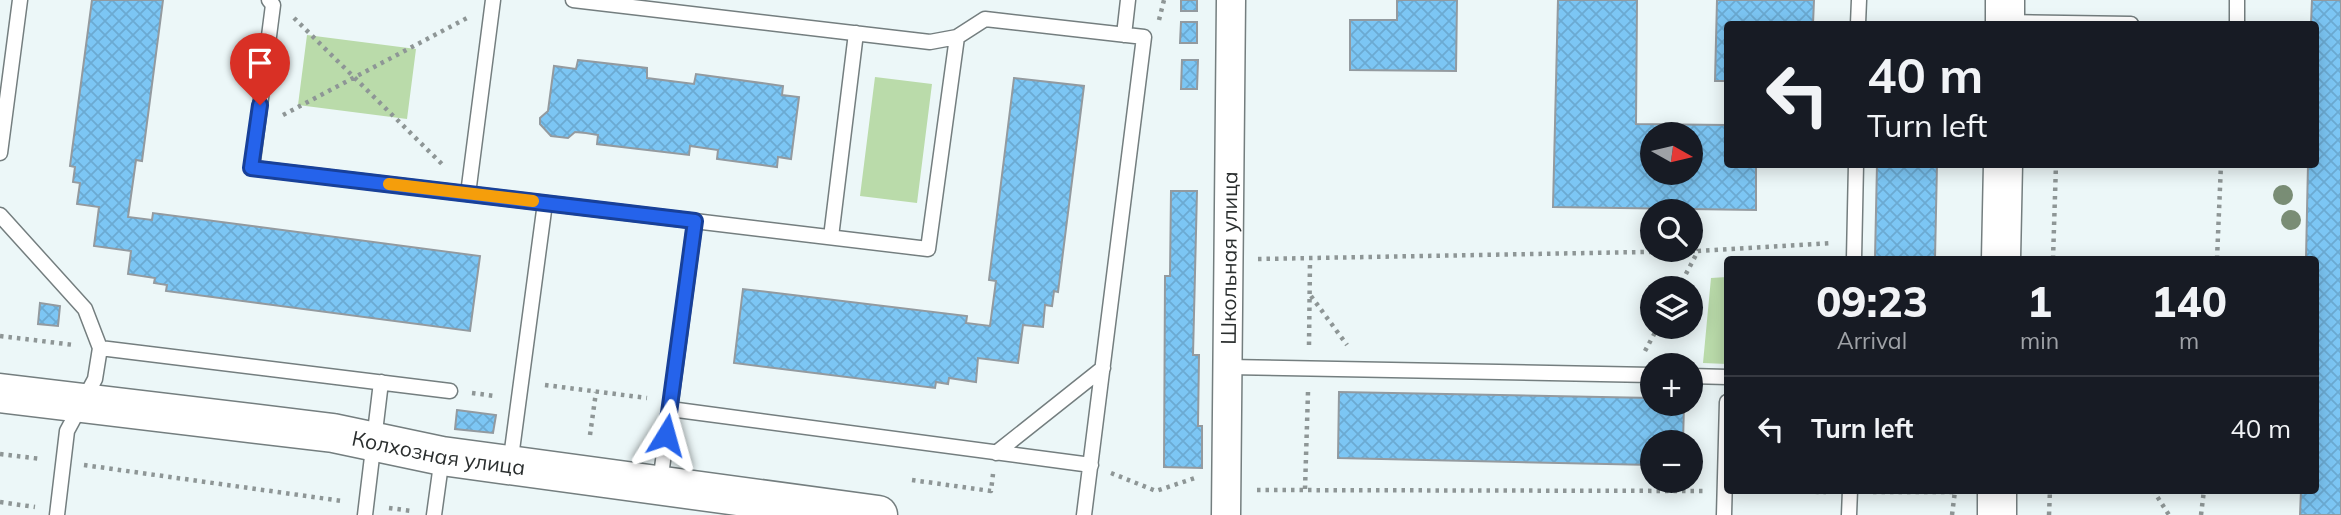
<!DOCTYPE html>
<html lang="en">
<head>
<meta charset="utf-8">
<style>
  :root { --surface:#171b24; --page:#20242c; --text:#f1f3f6; --muted:#9ea1a6; --line:#363941 }
  body { margin:0; font-family:Mulish,sans-serif; background:var(--page); color:var(--text); height:100vh; display:flex; flex-direction:column; font-size:26px; white-space:nowrap }
  * { box-sizing:border-box; margin:0 }
  p { font-size:23px; color:var(--muted) }
  .icon { flex:none; width:38px; height:38px; fill:none; stroke:currentColor; stroke-width:2; stroke-linecap:round; stroke-linejoin:round }
  .map { position:relative; flex:1; overflow:hidden }
  .details { position:absolute; left:1724px; top:256px; width:595px; height:238px; display:flex; flex-direction:column; background:var(--surface); border-radius:7px; box-shadow:0 4px 18px #0003 }
  .details>* { flex:none }
  .top-card { position:absolute; left:1724px; top:21px; width:595px; height:147px; border-radius:7px; box-shadow:0 4px 18px #0003; background:#171b24; color:var(--text); overflow:hidden }
  .needle { width:46px; rotate:98deg }
  .fabs { position:absolute; left:1640px; top:122px; display:grid; gap:14px }
  .fabs a { display:grid; place-items:center; width:63px; height:63px; border-radius:50%; background:var(--surface); box-shadow:0 4px 18px #0003; font-size:35px }
  .pin { position:absolute; display:grid; place-items:center; width:60px; height:60px; color:#fff; margin:-72px -30px; border-radius:50% 50% 50% 0; rotate:-45deg; box-shadow:0 0 7px #0007 }
  .pin .icon { rotate:45deg }
  .me { position:absolute; width:77px; margin:-38px; rotate:8deg; stroke-linejoin:round; filter:drop-shadow(0 0 5px #0008) }
  .turn { display:flex; align-items:center; gap:24px; height:147px; padding:0 28px; font-size:32px }
  .turn .icon { width:91px; height:91px; stroke-width:2.5 }
  .turn b { display:block; font-size:49px; line-height:60px }
  .eta { display:flex; justify-content:space-evenly; align-items:center; height:119px; text-align:center }
  .eta b { font-size:42px; font-weight:800; line-height:49px }
  ul { padding:0; list-style:none }
  li { display:flex; align-items:center; gap:21px; height:105px; padding:0 28px; border-top:2px solid var(--line) }
  li div { flex:1 }
  li b { display:block; font-size:26px }
  li em { font-style:normal }
  .map>svg:first-child { display:block }
  .green { fill:#badbaa }
  .building { fill:url(#building-cross-hatch); stroke:#939a9f; stroke-width:2; fill-rule:evenodd }
  .lines { fill:none; stroke-linecap:round; stroke-linejoin:round }
  .lane-casing { stroke:#747e7f; stroke-width:17 }
  .street-casing { stroke:#747e7f; stroke-width:31 }
  .secondary-casing { stroke:#747e7f; stroke-width:41 }
  .path { stroke:#8e9696; stroke-width:4.5; stroke-dasharray:3.5 5; stroke-linecap:butt }
  .lane { stroke:#fff; stroke-width:14 }
  .street { stroke:#fff; stroke-width:28 }
  .secondary { stroke:#fff; stroke-width:38 }
  .tree { fill:#798d75 }
  .route-casing { stroke:#184099; stroke-width:18 }
  .route { stroke:#2563eb; stroke-width:12 }
  .slow { stroke:#f59e0b; stroke-width:12 }
  .labels { text-anchor:middle; dominant-baseline:central; stroke-width:6; stroke-linejoin:round; paint-order:stroke }
  .street-label { font-size:21px; fill:#2b2f2f; stroke:#fff }
</style>
</head>
<body>
<div class="map">
<svg width="2341" height="515" viewBox="0 0 2341 515">
  <defs>
    <pattern id="building-cross-hatch" width="8" height="8" patternUnits="userSpaceOnUse" patternTransform="scale(1.75)"><rect width="8" height="8" fill="#7cc6f4"/><path d="M0 0l8 8M0 8l8-8" fill="none" stroke="#6baad2"/></pattern>
  </defs>
  <rect width="100%" height="100%" fill="#ecf7f8"/>
  <!-- green -->
  <path class="green" d="M307 35 416 49 407 119 298 105Z
    M875 77 932 84 917 203 860 196Z
    M1727 277V364L1703 363 1711 278Z"/>
  <!-- building -->
  <path class="building" d="M92 0H163L142 161 136 160 128 217 152 220 153 213 480 256 470 331 166 291 167 285 154 283 155 278 128 274 131 251 94 246 99 207 77 204 80 183 73 182 75 167 70 166Z
    M1181 0H1197V11H1181Z
    M1397 0H1457L1456 71 1350 70V20H1397Z
    M1558 0H1637L1636 124 1727 125V164H1756V210L1553 207ZM1652 135H1690V173H1652Z
    M1717 0H1814L1813 24H1727V81H1715Z
    M2312 0H2341V515H2300L2301 490H2315V259H2306L2308 164H2315V24H2311Z
    M1181 22H1197V43H1180Z
    M578 60 647 68V78L694 84 696 74 783 86 782 95 799 97 791 159 778 157 777 167 717 159 718 150 690 146 689 155 597 144 598 135 586 133 575 132 568 138 551 136 540 124V118L548 111 554 66 576 69Z
    M1182 60H1198L1197 89H1181Z
    M1014 78 1084 86 1058 292 1054 291 1052 306 1045 305 1043 327 1023 325 1018 363 978 358 976 382 949 378 948 384 936 382 935 388 734 363 743 289 967 316 966 323 990 326 996 281 989 280Z
    M1877 164H1937L1935 259H1875Z
    M1171 191H1197L1193 355H1199L1198 426H1202V468L1164 467 1165 276H1170Z
    M40 303 60 306 58 326 38 324Z
    M1339 392 1652 398V404H1684L1683 443H1652V465L1338 458Z
    M457 410 496 415 493 433 455 429Z"/>
  <g class="lines">
    <!-- lane casing -->
    <g class="lane-casing">
      <path id="lane" d="M269 0 273 5 252 168 928 249 957 37
        M573 0 930 42 957 37 985 19 1144 37 1084 515
        M2006 22 2131 24
        M1858 24 1859 0
        M2237 24V0
        M1124 35 1128 0
        M0 153 20 0
        M468 194 493 0
        M0 215 85 309 100 348 95 379 67 431 57 515
        M831 237 856 33
        M1854 259 1856 164
        M100 348 450 391
        M1228 367 1652 375
        M1690 376 1727 377
        M670 409 1091 465
        M996 453 1103 368
        M510 465 545 203
        M660 483 695 221
        M365 515 381 382
        M434 515 442 457
        M1724 515 1727 402
        M1849 515 1850 490"/>
    </g>
    <!-- street casing -->
    <g class="street-casing">
      <g id="street">
        <path id="s1" d="M1226 515 1231 0"/>
      </g>
    </g>
    <!-- secondary casing -->
    <g class="secondary-casing">
      <g id="secondary">
        <path d="M2005 24V0"/>
        <path d="M2001 259 2003 164"/>
        <path id="s2" d="M0 393 333 433 442 456 878 515"/>
        <path d="M1997 515V490"/>
      </g>
    </g>
    <!-- path -->
    <path class="path" d="M294 18 445 167
      M1159 20 1164 0
      M283 115 467 18
      M1258 259 1698 251
      M2053 259 2056 164
      M2217 259 2221 164
      M1678 289 1698 251 1832 243
      M1311 296 1347 345
      M0 336 74 345
      M1309 345 1310 260
      M1645 351 1658 327
      M545 385 647 398
      M472 393 495 396
      M590 435 596 392
      M0 454 41 459
      M84 465 342 501
      M1111 473 1156 491 1195 478
      M912 480 991 491 993 474
      M1305 489 1308 392
      M1257 490 1704 491
      M2153 490 2169 515
      M1747 491 1826 492
      M1873 492H1955
      M0 502 35 507
      M389 508 412 511
      M1952 515 1955 491
      M2049 515 2050 490
      M2201 515 2204 490"/>
    <!-- lane -->
    <use href="#lane" class="lane"/>
    <!-- street -->
    <use href="#street" class="street"/>
    <!-- secondary -->
    <use href="#secondary" class="secondary"/>
  </g>
  <!-- trees -->
  <g class="tree">
    <circle cx="2283" cy="195" r="10"/>
    <circle cx="2291" cy="220" r="10"/>
  </g>
  <g class="lines">
    <!-- route casing -->
    <g class="route-casing">
      <path id="route" d="M260 105 251 168 695 221 666 435"/>
    </g>
    <!-- route -->
    <use href="#route" class="route"/>
    <!-- slow -->
    <path class="slow" d="M389 184 533 201"/>
  </g>
  <g class="labels">
    <!-- street labels -->
    <g class="street-label">
      <text stroke="none"><textPath href="#s1" startOffset="257">Школьная улица</textPath></text>
      <text stroke="none"><textPath href="#s2" startOffset="443">Колхозная улица</textPath></text>
    </g>
  </g>
</svg>
<div class="fabs">
<a><svg class="needle" viewBox="-14 -14 28 28"><path d="M0-13l5 13h-10z" fill="#e53935"/><path d="M0 13l5-13h-10z" fill="#9ea1a6"/></svg></a>
<a><svg class="icon" aria-label="search" viewBox="0 0 24 24"><circle cx="10" cy="10" r="6"/><path d="M15 15l6 6"/></svg></a>
<a><svg class="icon" aria-label="layers" viewBox="0 0 24 24"><path d="M12 4l9 5-9 5-9-5zM3 14l9 5 9-5"/></svg></a>
<a>+</a>
<a>−</a>
</div>
<div class="pin" style="left:260px;top:105px;background:#d93025"><svg class="icon" aria-label="arrive" viewBox="0 0 24 24"><path d="M6 21V4h12l-3 4 3 4H6"/></svg></div>
<svg class="me" style="left:666px;top:435px" viewBox="-20 -20 40 40"><path d="M0-17L14 15 0 8-14 15z" fill="#2563eb" stroke="#fff" stroke-width="4"/></svg>
<div class="top-card">
<div class="turn"><svg class="icon" aria-label="left" viewBox="0 0 24 24"><path d="M17 20v-9H6M10 6l-5 5 5 5"/></svg><div><b>40 m</b>Turn left</div></div>
</div>
<section class="details">
<div class="eta">
<div><b>09:23</b><p>Arrival</p></div>
<div><b>1</b><p>min</p></div>
<div><b>140</b><p>m</p></div>
</div>
<ul>
<li><svg class="icon" aria-label="left" viewBox="0 0 24 24"><path d="M17 20v-9H6M10 6l-5 5 5 5"/></svg><div><b>Turn left</b></div><em>40 m</em></li>
</ul>
</section>
</div>
</body>
</html>
